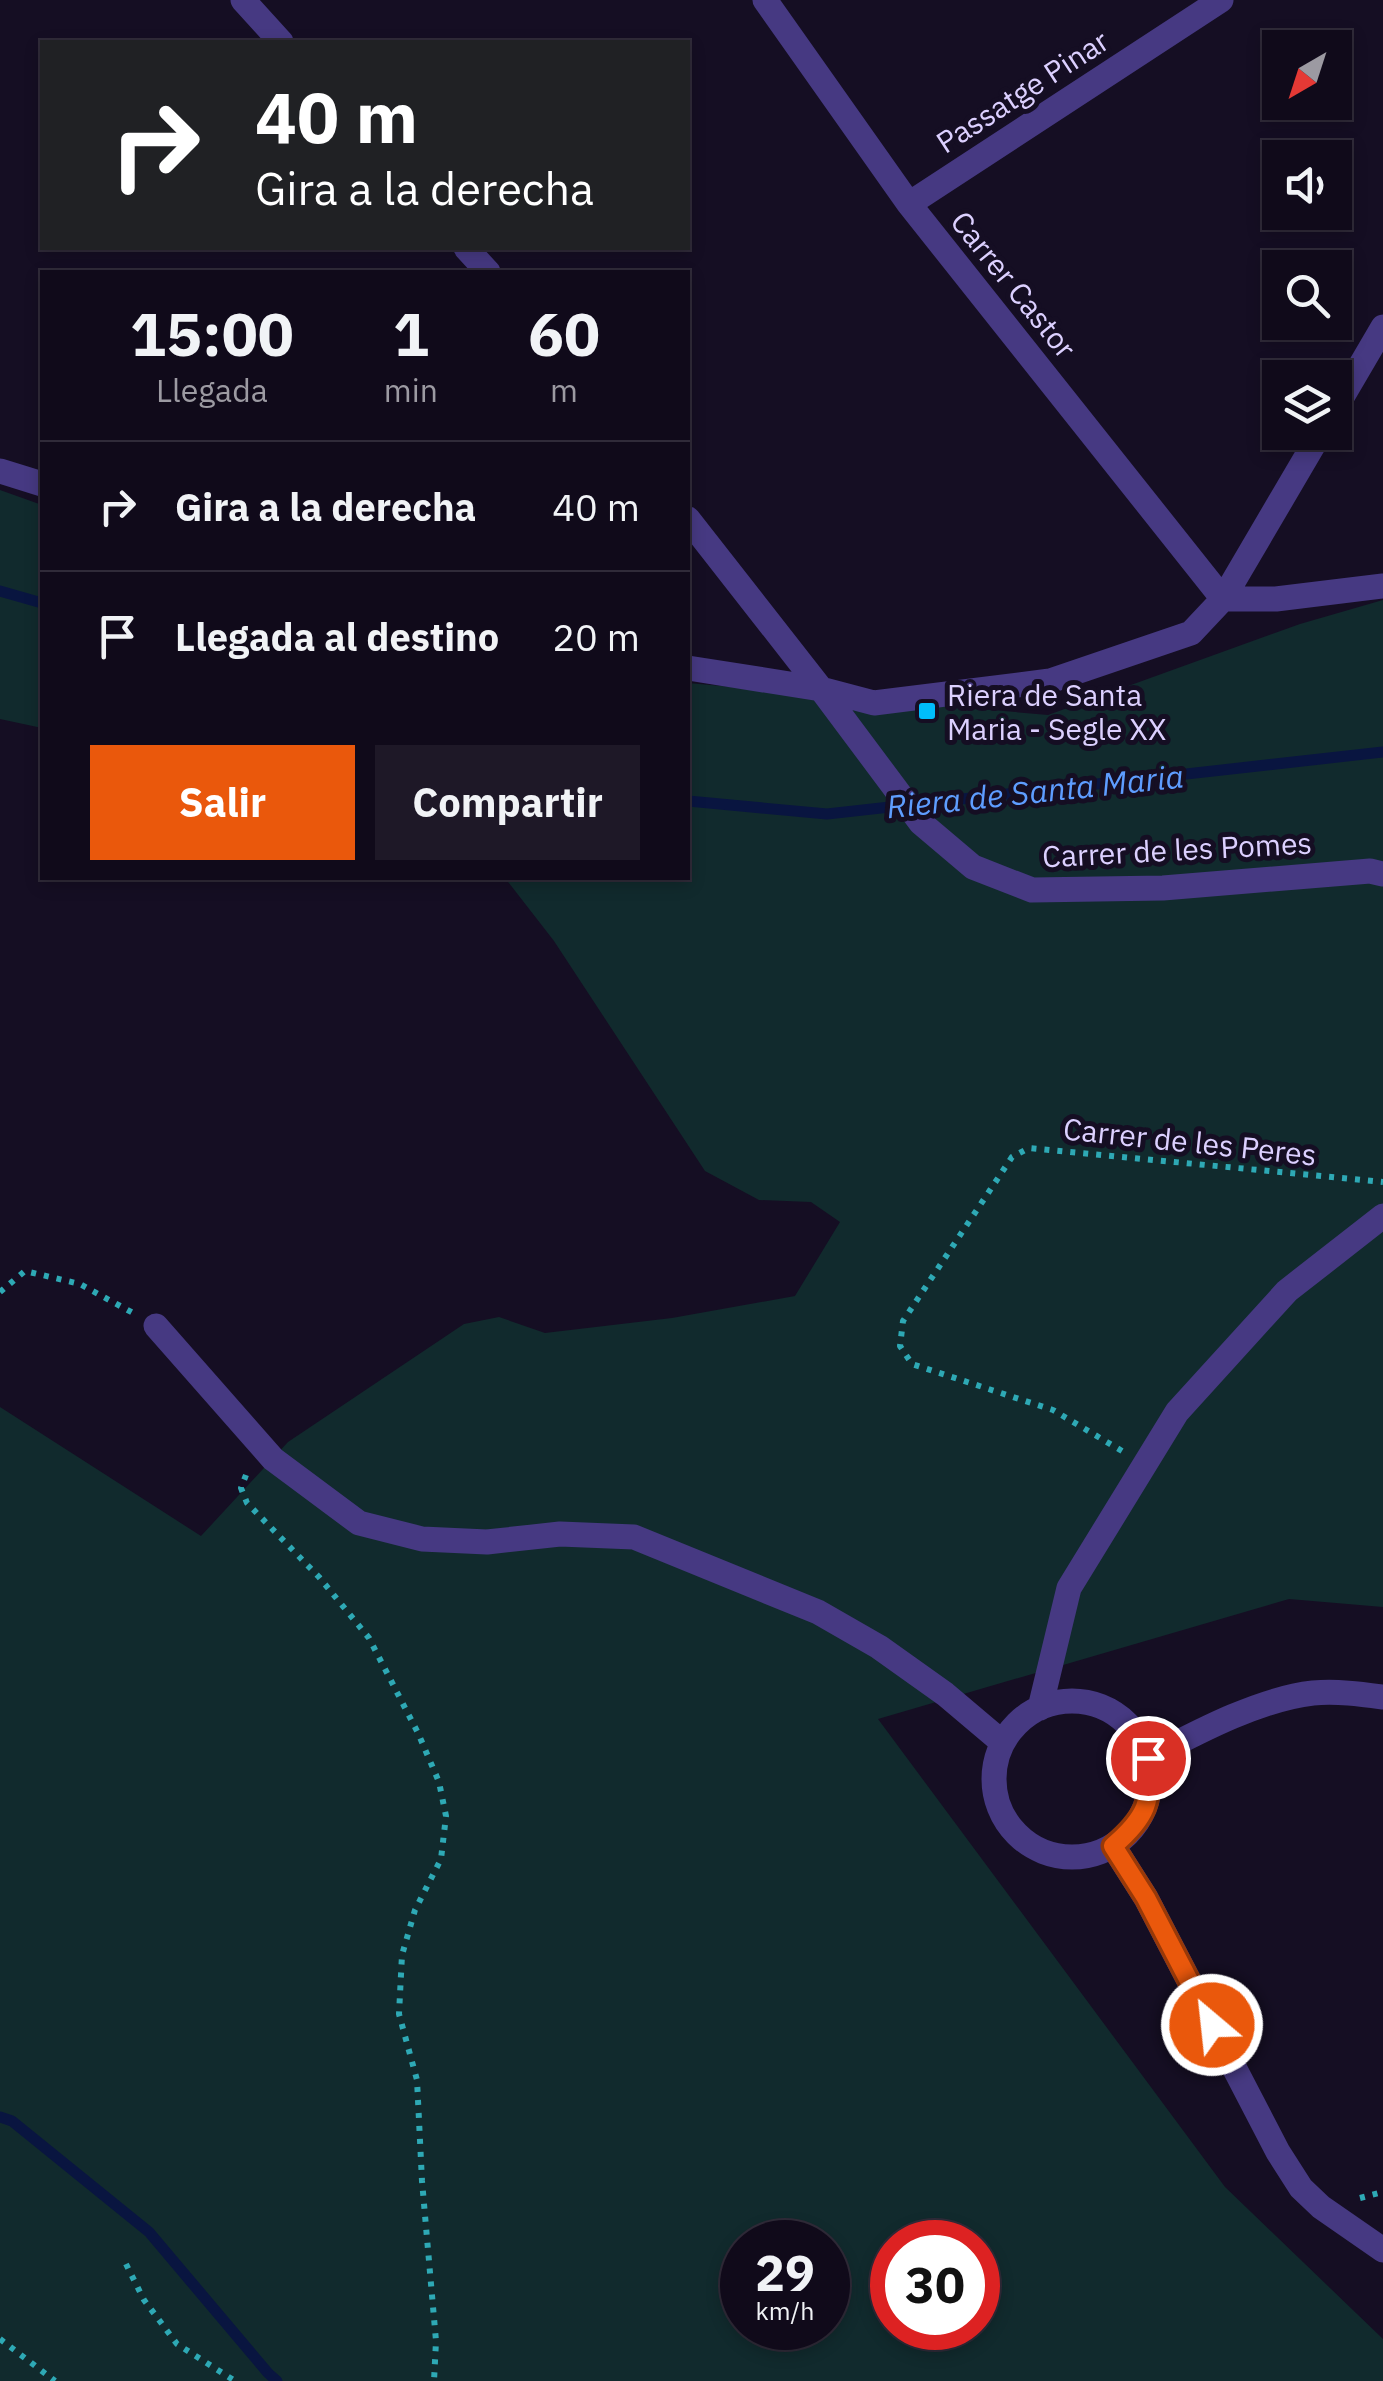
<!DOCTYPE html>
<html lang="es">
<head>
<meta charset="utf-8">
<style>
  :root { --surface:#100a1a; --page:#1e1827; --text:#f1f3f6; --muted:#9c9aa2; --line:#302b39; --accent:#ea580c }
  body { margin:0; font-family:"IBM Plex Sans",sans-serif; background:var(--page); color:var(--text); height:100vh; display:flex; flex-direction:column; font-size:38px; white-space:nowrap }
  * { box-sizing:border-box; margin:0 }
  p { font-size:32px; color:var(--muted) }
  .icon { flex:none; width:55px; height:55px; fill:none; stroke:currentColor; stroke-width:2; stroke-linecap:round; stroke-linejoin:round }
  .map { position:relative; flex:1; overflow:hidden }
  .sheet { position:absolute; left:40px; top:270px; width:650px; height:610px; display:flex; flex-direction:column; background:var(--surface); border-radius:0px; box-shadow:0 5px 15px #0003,0 0 0 2px var(--line) }
  .sheet>* { flex:none }
  .hud { position:absolute; left:40px; top:40px; width:650px; height:210px; border-radius:0px; box-shadow:0 5px 15px #0003,0 0 0 2px var(--line); background:#202124; color:#fff; overflow:hidden }
  .needle { width:65px; rotate:219deg }
  .controls { position:absolute; left:1262px; top:30px; display:grid; gap:20px }
  .controls a { display:grid; place-items:center; width:90px; height:90px; border-radius:0px; background:var(--surface); box-shadow:0 5px 15px #0003,0 0 0 2px var(--line); font-size:50px }
  .speed { position:absolute; left:720px; top:2220px; display:flex; gap:20px; font-size:50px; font-weight:700; text-align:center }
  .speed>* { display:grid; place-content:center; width:130px; height:130px; border-radius:50%; background:var(--surface); box-shadow:0 5px 15px #0003,0 0 0 2px var(--line); line-height:1 }
  .speed small { font-size:25px; font-weight:400 }
  .speed .limit { border:15px solid #d22; background:#fff; color:#111 }
  .pin { position:absolute; display:grid; place-items:center; width:85px; height:85px; color:#fff; margin:-42px; border:5px solid #fff; border-radius:50%; box-shadow:0 2px 10px #0007 }
  .me { position:absolute; width:110px; margin:-55px; rotate:332deg; stroke-linejoin:round; filter:drop-shadow(0 0 8px #0008) }
  .turn { display:flex; align-items:center; gap:35px; height:210px; padding:0 50px; font-size:45px }
  .turn .icon { width:130px; height:130px; stroke-width:2.5 }
  .turn b { display:block; font-size:70px; line-height:85px }
  .eta { display:flex; justify-content:space-evenly; align-items:center; height:170px; text-align:center }
  .eta b { font-size:60px; font-weight:700; line-height:70px }
  .action { display:flex; gap:20px; margin-top:auto; padding:20px 50px }
  .action a { flex:1; height:115px; border-radius:0px; background:var(--accent); color:#fff; font-size:40px; font-weight:700; line-height:115px; text-align:center }
  .action a+a { background:var(--page); color:var(--text) }
  ul { padding:0; list-style:none }
  li { display:flex; align-items:center; gap:30px; height:130px; padding:0 50px; border-top:2px solid var(--line) }
  li div { flex:1 }
  li b { display:block; font-size:38px }
  li em { font-style:normal }
  .map>svg:first-child { display:block }
  .green { fill:#112a2d; fill-rule:evenodd }
  .lines { fill:none; stroke-linecap:round; stroke-linejoin:round }
  .stream { stroke:#091540; stroke-width:11 }
  .path { stroke:#2ea9b5; stroke-width:6; stroke-dasharray:5 8; stroke-linecap:butt }
  .street { stroke:#463982; stroke-width:25 }
  .route-casing { stroke:#983908; stroke-width:25 }
  .route { stroke:#ea580c; stroke-width:18 }
  .poi-dot { fill:#00bdfb; stroke:#150e23; stroke-width:4 }
  .labels { text-anchor:middle; dominant-baseline:central; stroke-width:10; stroke-linejoin:round; paint-order:stroke }
  .street-label { font-size:30px; fill:#dcd0ff; stroke:#150e23 }
  .poi-label { font-size:30px; fill:#dcd0ff; stroke:#150e23; text-anchor:start }
  .water-label { font-size:32px; font-style:italic; fill:#5e9dff; stroke:#150e23 }
</style>
</head>
<body>
<div class="map">
<svg width="1383" height="2381" viewBox="0 0 1383 2381">
  <rect width="100%" height="100%" fill="#150e23"/>
  <!-- green -->
  <path class="green" d="M0 490 42 505V728L0 719Z
    M1383 600V1607L1289 1599 878 1719 1225 2187 1383 2339V2381H0V1407L201 1536 288 1442 464 1324 499 1317 545 1333 672 1318 795 1296 840 1222 811 1202 759 1200 705 1171 554 941 505 878H688V683L1048 715 1300 624ZM742 2242H828V2328H742ZM892 2242H978V2328H892Z"/>
  <g class="lines">
    <!-- stream -->
    <path class="stream" d="M0 591 42 603
      M688 801 827 814 1383 752
      M0 2117 12 2121 149 2232 268 2373 277 2381"/>
    <!-- path -->
    <path class="path" d="M0 1292 25 1271 80 1284 133 1313
      M1122 1451 1053 1410 912 1364 900 1346 903 1321 1012 1157 1029 1148 1383 1182
      M246 1475 241 1488 247 1503 319 1577 369 1638 418 1733 439 1782 446 1816 441 1859 415 1910 402 1955 399 2014 417 2080 422 2181 436 2341 434 2381
      M1360 2198 1383 2192
      M126 2264 144 2300 177 2344 235 2381
      M0 2339 55 2381"/>
    <!-- street -->
    <path class="street" d="M243 0 281 42
      M765 0 909 204 1223 599
      M909 204 1221 0
      M466 248 488 272
      M1335 409 1383 327
      M0 471 42 484
      M688 519 821 689 921 823 973 867 1032 890 1163 888 1370 871 1383 874
      M1223 599H1276L1383 586
      M688 668 821 689 874 703 1050 681 1191 633 1223 599 1321 432
      M156 1326 273 1459 359 1523 422 1539 487 1542 560 1534 634 1537 818 1612 879 1647 945 1694 1003 1743
      M994 1779a78 78 0 1 1 156 0a78 78 0 1 1-156 0Z
      M1040 1708 1069 1588 1177 1412 1287 1291 1383 1216
      M1148 1758C1196 1733 1259 1699 1313 1693 1337 1691 1360 1694 1383 1697
      M1113 1846 1146 1898 1278 2152 1301 2188 1321 2207 1383 2250"/>
  </g>
  <g class="lines">
    <!-- route casing -->
    <g class="route-casing">
      <path id="route" d="M1148 1758C1153 1801 1146 1818 1113 1846L1146 1898 1212 2025"/>
    </g>
    <!-- route -->
    <use href="#route" class="route"/>
  </g>
  <!-- markers -->
  <rect class="poi-dot" x="917" y="701" width="20" height="20" rx="5"/>
  <g class="labels">
    <!-- street labels -->
    <g class="street-label">
      <text transform="translate(1022 91) rotate(-33)">Passatge Pinar</text>
      <text transform="translate(1014 284) rotate(51)">Carrer Castor</text>
      <text transform="translate(1177 849) rotate(-3)">Carrer de les Pomes</text>
      <text transform="translate(1190 1141) rotate(6)">Carrer de les Peres</text>
    </g>
    <!-- poi labels -->
    <g class="poi-label">
      <text x="947" y="694">Riera de Santa<tspan x="947" dy="34">Maria - Segle XX</tspan></text>
    </g>
    <!-- water labels -->
    <g class="water-label">
      <text transform="translate(1035 791) rotate(-6)">Riera de Santa Maria</text>
    </g>
  </g>
</svg>
<div class="controls">
<a><svg class="needle" viewBox="-14 -14 28 28"><path d="M0-13l5 13h-10z" fill="#e53935"/><path d="M0 13l5-13h-10z" fill="#9c9aa2"/></svg></a>
<a><svg class="icon" aria-label="sound" viewBox="0 0 24 24"><path d="M4 9h4l5-4v14l-5-4H4zM17 9q2 3 0 6"/></svg></a>
<a><svg class="icon" aria-label="search" viewBox="0 0 24 24"><circle cx="10" cy="10" r="6"/><path d="M15 15l6 6"/></svg></a>
<a><svg class="icon" aria-label="layers" viewBox="0 0 24 24"><path d="M12 4l9 5-9 5-9-5zM3 14l9 5 9-5"/></svg></a>
</div>
<div class="speed"><div>29<small>km/h</small></div><div class="limit">30</div></div>
<div class="pin" style="left:1148px;top:1758px;background:#d93025"><svg class="icon" aria-label="arrive" viewBox="0 0 24 24"><path d="M6 21V4h12l-3 4 3 4H6"/></svg></div>
<svg class="me" style="left:1212px;top:2025px" viewBox="-20 -20 40 40"><circle r="17" fill="#ea580c" stroke="#fff" stroke-width="3"/><path d="M0-11L8 9 0 5-8 9z" fill="#fff"/></svg>
<div class="hud">
<div class="turn"><svg class="icon" aria-label="right" viewBox="0 0 24 24"><path d="M7 20v-9h11M14 6l5 5-5 5"/></svg><div><b>40 m</b>Gira a la derecha</div></div>
</div>
<section class="sheet">
<div class="eta">
<div><b>15:00</b><p>Llegada</p></div>
<div><b>1</b><p>min</p></div>
<div><b>60</b><p>m</p></div>
</div>
<ul>
<li><svg class="icon" aria-label="right" viewBox="0 0 24 24"><path d="M7 20v-9h11M14 6l5 5-5 5"/></svg><div><b>Gira a la derecha</b></div><em>40 m</em></li>
<li><svg class="icon" aria-label="arrive" viewBox="0 0 24 24"><path d="M6 21V4h12l-3 4 3 4H6"/></svg><div><b>Llegada al destino</b></div><em>20 m</em></li>
</ul>
<div class="action"><a>Salir</a><a>Compartir</a></div>
</section>
</div>
</body>
</html>
